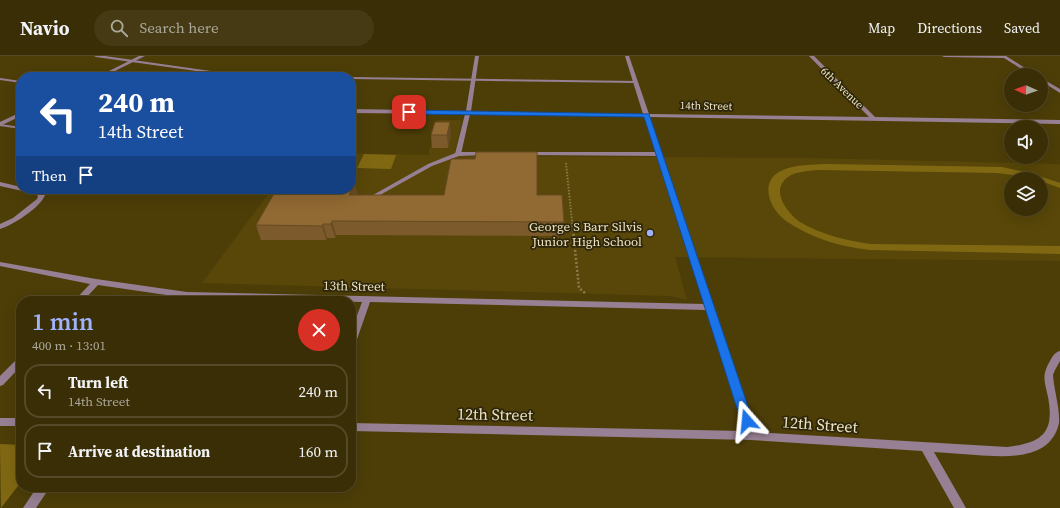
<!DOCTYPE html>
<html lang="en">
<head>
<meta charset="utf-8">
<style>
  :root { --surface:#3a2e06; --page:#453a14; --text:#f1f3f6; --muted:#aba89b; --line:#544a28; --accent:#9fb3fd }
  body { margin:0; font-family:"Source Serif 4",serif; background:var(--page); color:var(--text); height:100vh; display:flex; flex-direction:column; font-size:15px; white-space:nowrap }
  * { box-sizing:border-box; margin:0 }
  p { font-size:13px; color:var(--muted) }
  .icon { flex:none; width:22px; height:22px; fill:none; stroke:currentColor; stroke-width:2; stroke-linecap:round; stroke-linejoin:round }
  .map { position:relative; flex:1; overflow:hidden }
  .panel { position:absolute; left:16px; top:240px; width:340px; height:196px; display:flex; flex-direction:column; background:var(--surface); border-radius:16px; box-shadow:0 4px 16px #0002,0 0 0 1px var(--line) }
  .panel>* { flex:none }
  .guide { position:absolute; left:16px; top:16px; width:340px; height:122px; border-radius:16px; box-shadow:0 4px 16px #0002,0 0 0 1px var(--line); background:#1a4fa0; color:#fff; overflow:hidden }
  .needle { width:26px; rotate:272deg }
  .tools { position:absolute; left:1004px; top:12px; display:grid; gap:8px }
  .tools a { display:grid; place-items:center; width:44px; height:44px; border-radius:50%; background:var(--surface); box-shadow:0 4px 16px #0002,0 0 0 1px var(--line); font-size:20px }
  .pin { position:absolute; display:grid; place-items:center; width:34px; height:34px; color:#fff; margin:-17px; border-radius:8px; box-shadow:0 2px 6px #0006 }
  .me { position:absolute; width:44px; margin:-22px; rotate:342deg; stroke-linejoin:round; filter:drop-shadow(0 0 3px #0008) }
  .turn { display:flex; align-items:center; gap:14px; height:84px; padding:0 16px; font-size:18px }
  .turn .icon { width:52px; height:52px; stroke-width:2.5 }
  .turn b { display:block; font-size:28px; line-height:34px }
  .then { display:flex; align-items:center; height:38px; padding:0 16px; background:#0003; gap:8px; font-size:15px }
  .round { display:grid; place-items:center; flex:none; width:42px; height:42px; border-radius:21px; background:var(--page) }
  .headline { display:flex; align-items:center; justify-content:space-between; height:68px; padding:0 16px }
  h1 { font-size:24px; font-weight:600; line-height:30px; color:var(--accent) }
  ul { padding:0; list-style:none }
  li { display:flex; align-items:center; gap:12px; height:54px; margin:0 8px 6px; padding:0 8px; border:2px solid var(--line); border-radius:16px }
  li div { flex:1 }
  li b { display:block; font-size:15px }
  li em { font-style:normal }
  header { display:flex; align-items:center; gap:24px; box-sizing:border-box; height:56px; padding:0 20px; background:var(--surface); border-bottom:1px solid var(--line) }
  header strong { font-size:19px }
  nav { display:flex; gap:22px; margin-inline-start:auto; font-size:14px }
  .search { width:280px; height:36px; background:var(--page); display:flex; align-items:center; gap:10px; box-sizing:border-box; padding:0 14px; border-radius:22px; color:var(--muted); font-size:15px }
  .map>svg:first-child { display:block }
  .built { fill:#584708; fill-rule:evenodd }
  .green { fill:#806813 }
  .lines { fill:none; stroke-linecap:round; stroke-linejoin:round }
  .path-far1 { stroke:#887b4c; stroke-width:2; stroke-dasharray:1.5 1.5; stroke-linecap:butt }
  .path { stroke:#887b4c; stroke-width:2.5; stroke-dasharray:2 2; stroke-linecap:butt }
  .service { fill:#978093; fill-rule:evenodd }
  .minor { fill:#978093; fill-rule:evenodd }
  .wall { fill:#7d5a2b }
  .shaded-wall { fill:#664a23 }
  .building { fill:#916932; stroke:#664a23 }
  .route { fill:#1a73e8; stroke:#114b97 }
  .poi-dot { fill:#9fb3fd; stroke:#2e260a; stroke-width:1.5 }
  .labels { text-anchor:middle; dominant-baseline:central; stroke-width:3.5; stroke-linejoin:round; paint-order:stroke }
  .far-street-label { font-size:11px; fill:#ede3c2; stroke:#2e260a }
  .poi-label { font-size:13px; fill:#ede3c2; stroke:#2e260a; text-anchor:end }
  .street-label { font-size:13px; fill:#ede3c2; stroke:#2e260a }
  .near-street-label { font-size:16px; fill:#ede3c2; stroke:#2e260a }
</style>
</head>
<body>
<header>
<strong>Navio</strong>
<div class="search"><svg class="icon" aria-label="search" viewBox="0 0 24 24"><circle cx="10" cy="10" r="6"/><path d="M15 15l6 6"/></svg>Search here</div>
<nav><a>Map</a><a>Directions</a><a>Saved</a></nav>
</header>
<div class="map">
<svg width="1060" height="452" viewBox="0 0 1060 452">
  <rect width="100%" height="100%" fill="#4d3e08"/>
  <!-- built -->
  <path class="built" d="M438 64H462L454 100 806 102 1059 108 1060 109V205L675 201 687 244 671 240 202 227 272 133H351V97L428 99ZM1011 123H1041V153H1011Z"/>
  <!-- green -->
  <path class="green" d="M364 98 396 99 391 113 357 112Z
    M826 108 1002 111 1030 117 1060 127V132L1041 125V123L997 117 818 114C809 115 796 115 788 121 770 134 786 156 800 166 821 179 846 184 870 188L1060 190V198L870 194C840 191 811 182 786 165 769 153 758 124 783 114 797 108 812 109 826 108Z
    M0 388 21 389V426L1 452Z"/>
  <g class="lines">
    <!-- path-far1 -->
    <path class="path-far1" d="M566 107 573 175"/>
    <!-- path -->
    <path class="path" d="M573 174 579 232 585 237"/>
    <!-- service -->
    <path class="service" d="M94 0H105L232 18 308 20 310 21 232 20 96 1Z
      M350 21H351L636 25 638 26 636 27 351 23V21Z
      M0 68 21 71V73L0 70Z
      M485 96 487 97V99L459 100 432 110 371 144H367L366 143 428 108 458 96Z
      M528 96H660L663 98 660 100 526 99V97Z"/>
    <!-- minor -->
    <path class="minor" d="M139 0H145L103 21H97Z
      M475 0H479L471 55 643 58 625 0H629L649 58 869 61 809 0H814L875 61 1060 64V68L650 61 712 249 714 251 713 252 755 376 1007 391C1041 387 1055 378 1048 341 1045 326 1041 320 1050 305 1052 301 1055 296 1060 295V305L1055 314 1053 319C1054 335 1060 351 1059 367 1051 405 1005 401 976 399 962 398 948 397 934 396L966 452H954L922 395 751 384 351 375V367L744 375 706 254 370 246 355 289 354 291 351 292V276L362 246 187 242 98 229 83 245H74L90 228 0 210V206L96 223 187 236 704 248 644 61 470 58 461 98 458 100 455 98 465 58 351 57V53L466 55Z
      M942 0H1006L1036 19H1031L1004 2 944 1Z
      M0 22 21 25V27L0 24Z
      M1041 22 1060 33V37L1041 25Z
      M21 56V60L0 70V66Z
      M0 126 21 131V133L38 134 45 139C41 151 13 169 0 173V168L13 162 37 143 38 140 36 138 0 130Z
      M21 300V310L3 329 0 330V320L18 302Z
      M0 362H21V370H0Z
      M37 431H50L36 452H23Z"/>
  </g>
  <!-- wall -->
  <path class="wall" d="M431 79H451L448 92H432Z
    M358 139 564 166 563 180 336 179 335 182H327L326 184H261L256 169Z"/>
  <!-- shaded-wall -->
  <path class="shaded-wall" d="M450 66 451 79 448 92 447 79Z
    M355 127 358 140 349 139Z
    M332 165 336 179 335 182 331 168Z
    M323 168 327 182 326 184 322 170Z"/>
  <!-- building -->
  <path class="building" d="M435 66H450L447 79H431Z
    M476 96H537V139H562L564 166 332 165 331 168H323L322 170 256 169 275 136H311L312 133H351V127H355L349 139H444L451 103H475Z"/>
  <!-- route -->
  <path class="route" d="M407 54 649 58 753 365 751 369 747 370 743 369 741 365 644 61 409 58 406 56Z"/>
  <!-- markers -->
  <circle class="poi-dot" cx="650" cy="177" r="4"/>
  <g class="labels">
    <!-- far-street labels -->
    <g class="far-street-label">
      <text transform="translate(842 32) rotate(44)">6th Avenue</text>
      <text transform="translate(706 50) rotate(1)">14th Street</text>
    </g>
    <!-- poi labels -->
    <g class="poi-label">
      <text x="642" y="170">George S Barr Silvis<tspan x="642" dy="15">Junior High School</tspan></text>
    </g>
    <!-- street labels -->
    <g class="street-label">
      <text transform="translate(354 230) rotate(1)">13th Street</text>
    </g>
    <!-- near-street labels -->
    <g class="near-street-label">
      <text transform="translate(495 358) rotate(1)">12th Street</text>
      <text transform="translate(820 368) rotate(4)">12th Street</text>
    </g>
  </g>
</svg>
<div class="tools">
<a><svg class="needle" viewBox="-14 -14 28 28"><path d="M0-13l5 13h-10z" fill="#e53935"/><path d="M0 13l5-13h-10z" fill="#aba89b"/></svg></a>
<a><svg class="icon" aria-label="sound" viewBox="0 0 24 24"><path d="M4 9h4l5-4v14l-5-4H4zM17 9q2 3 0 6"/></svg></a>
<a><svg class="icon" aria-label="layers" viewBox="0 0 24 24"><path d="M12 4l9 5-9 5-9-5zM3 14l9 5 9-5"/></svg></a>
</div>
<div class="pin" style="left:409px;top:56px;background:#d93025"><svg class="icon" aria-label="arrive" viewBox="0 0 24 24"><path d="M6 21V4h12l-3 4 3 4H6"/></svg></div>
<svg class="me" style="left:747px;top:365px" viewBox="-20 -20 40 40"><path d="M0-17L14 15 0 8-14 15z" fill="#1a73e8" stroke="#fff" stroke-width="4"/></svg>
<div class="guide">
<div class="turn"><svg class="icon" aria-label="left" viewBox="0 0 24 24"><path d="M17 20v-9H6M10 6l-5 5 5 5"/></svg><div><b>240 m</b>14th Street</div></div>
<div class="then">Then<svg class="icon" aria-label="arrive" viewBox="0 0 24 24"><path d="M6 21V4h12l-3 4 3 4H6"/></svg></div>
</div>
<section class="panel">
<div class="headline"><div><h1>1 min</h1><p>400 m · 13:01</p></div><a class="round" style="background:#d93025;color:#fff"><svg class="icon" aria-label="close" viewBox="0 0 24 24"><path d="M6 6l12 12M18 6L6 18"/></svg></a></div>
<ul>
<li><svg class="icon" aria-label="left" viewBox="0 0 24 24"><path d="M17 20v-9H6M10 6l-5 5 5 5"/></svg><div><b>Turn left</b><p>14th Street</p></div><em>240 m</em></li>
<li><svg class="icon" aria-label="arrive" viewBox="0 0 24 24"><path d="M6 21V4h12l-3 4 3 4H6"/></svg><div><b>Arrive at destination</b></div><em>160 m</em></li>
</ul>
</section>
</div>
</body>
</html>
